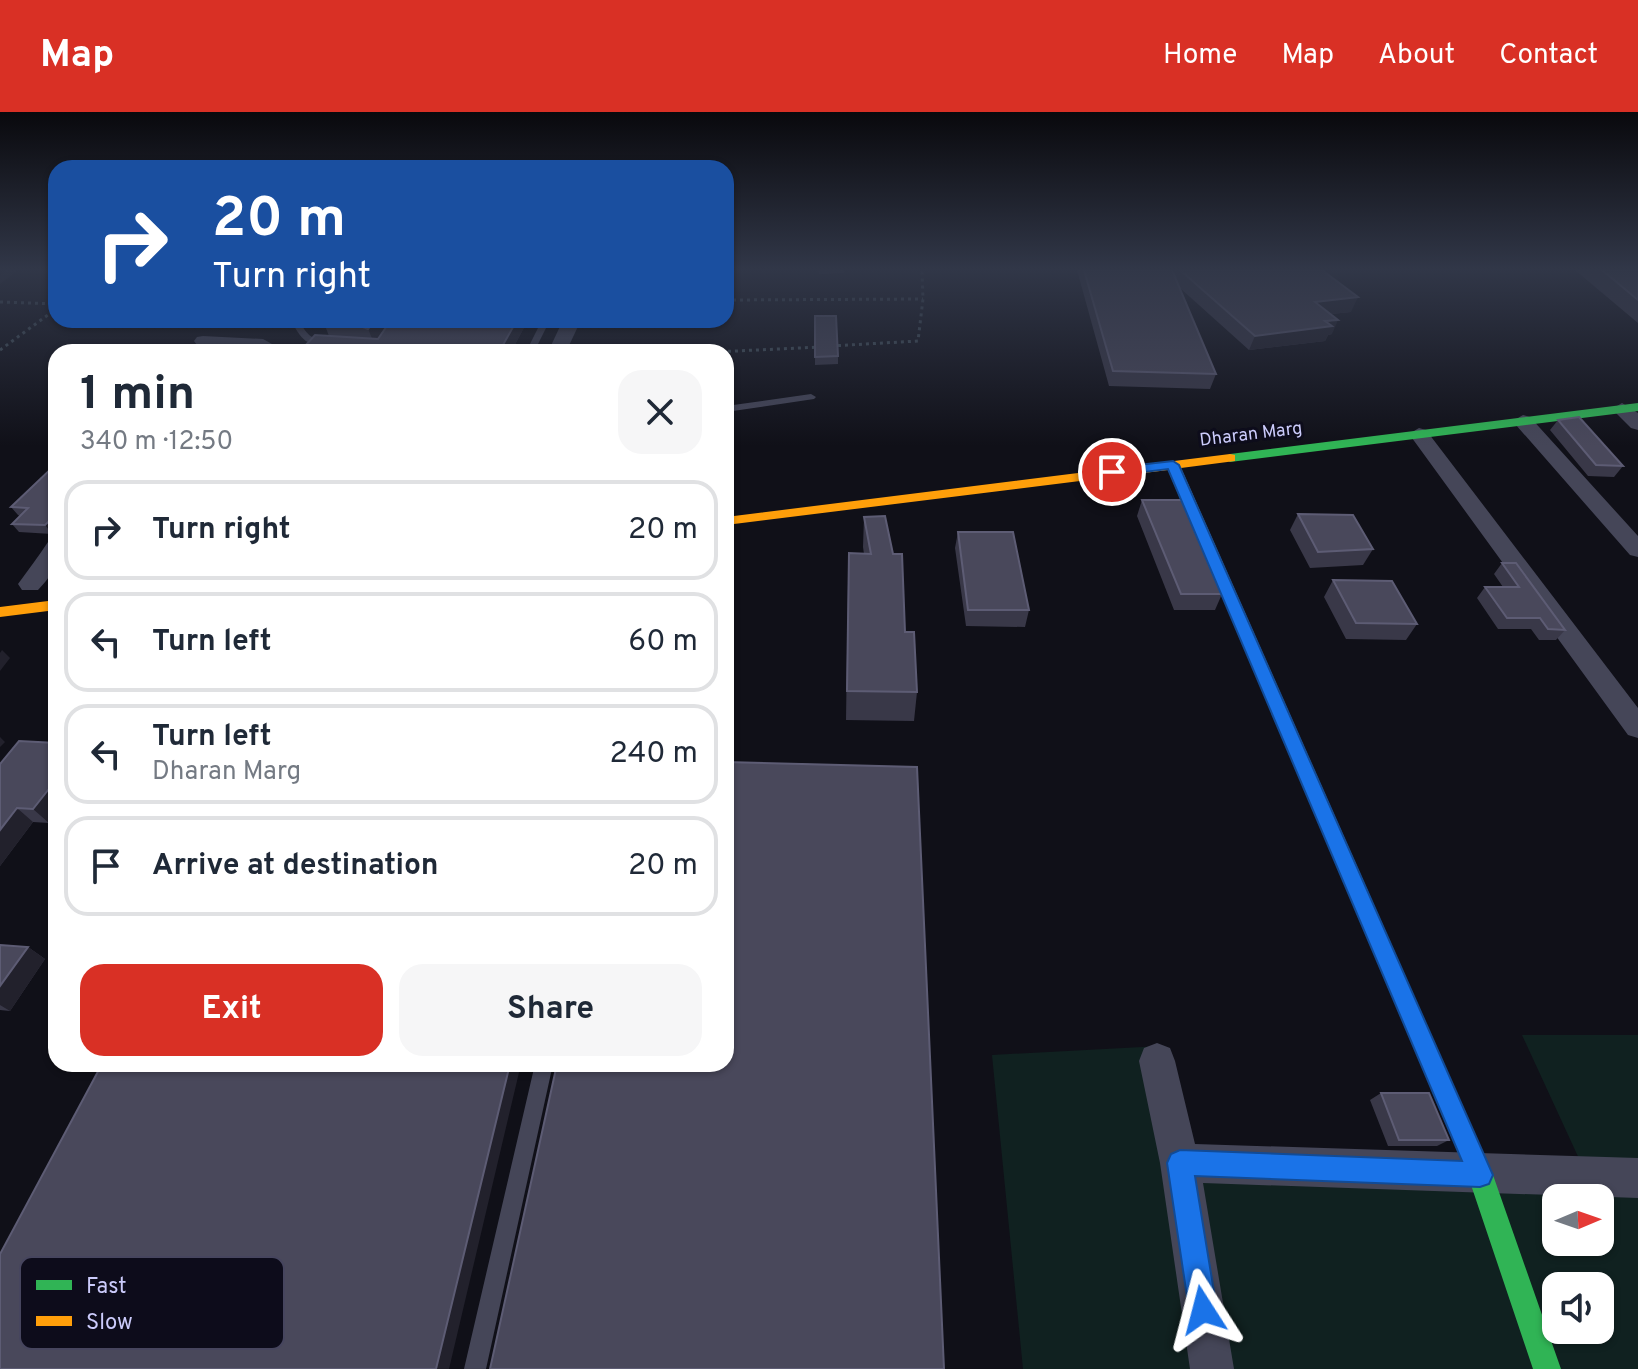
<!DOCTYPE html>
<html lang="en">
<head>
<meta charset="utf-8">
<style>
  :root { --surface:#fff; --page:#f6f6f7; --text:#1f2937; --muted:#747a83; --line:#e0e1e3; --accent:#d93025 }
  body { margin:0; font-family:Overpass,sans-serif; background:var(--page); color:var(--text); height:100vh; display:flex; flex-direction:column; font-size:30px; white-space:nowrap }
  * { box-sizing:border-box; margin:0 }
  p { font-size:26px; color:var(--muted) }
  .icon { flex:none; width:44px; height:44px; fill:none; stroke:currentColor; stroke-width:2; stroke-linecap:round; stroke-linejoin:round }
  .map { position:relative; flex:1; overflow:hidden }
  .panel { position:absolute; left:48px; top:232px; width:686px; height:728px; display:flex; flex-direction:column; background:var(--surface); border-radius:24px; box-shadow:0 2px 6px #0004 }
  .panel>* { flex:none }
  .guide { position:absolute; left:48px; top:48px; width:686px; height:168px; border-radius:24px; box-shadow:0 2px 6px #0004; background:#1a4fa0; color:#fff; overflow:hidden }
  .needle { width:52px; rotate:88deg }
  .buttons { position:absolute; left:1542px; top:1072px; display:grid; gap:16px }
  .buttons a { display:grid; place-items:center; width:72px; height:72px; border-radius:16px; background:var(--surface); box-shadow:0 2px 6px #0004; font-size:40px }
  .pin { position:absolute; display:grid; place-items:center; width:68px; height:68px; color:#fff; margin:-34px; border:4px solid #fff; border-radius:50%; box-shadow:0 2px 8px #0007 }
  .me { position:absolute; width:88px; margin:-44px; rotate:351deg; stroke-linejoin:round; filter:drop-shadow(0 0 6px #0008) }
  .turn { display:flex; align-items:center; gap:28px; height:168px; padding:0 32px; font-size:36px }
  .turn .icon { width:104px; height:104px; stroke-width:2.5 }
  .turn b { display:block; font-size:56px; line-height:68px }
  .round { display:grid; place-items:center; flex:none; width:84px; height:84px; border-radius:24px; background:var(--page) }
  .overview { display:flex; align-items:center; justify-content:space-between; height:136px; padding:0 32px }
  h1 { font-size:48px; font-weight:700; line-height:60px }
  .primary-button { display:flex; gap:16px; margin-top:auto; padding:16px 32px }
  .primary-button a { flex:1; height:92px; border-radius:24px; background:var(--accent); color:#fff; font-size:32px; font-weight:700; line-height:92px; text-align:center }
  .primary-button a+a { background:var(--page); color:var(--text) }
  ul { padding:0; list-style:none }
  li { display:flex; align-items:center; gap:24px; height:100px; margin:0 16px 12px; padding:0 16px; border:4px solid var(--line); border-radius:24px }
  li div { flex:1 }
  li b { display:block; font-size:30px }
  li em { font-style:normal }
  header { display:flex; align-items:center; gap:48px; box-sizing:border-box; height:112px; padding:0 40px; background:var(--accent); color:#fff }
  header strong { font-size:38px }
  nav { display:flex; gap:44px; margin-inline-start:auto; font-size:28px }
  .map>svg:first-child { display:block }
  .green { fill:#102120; fill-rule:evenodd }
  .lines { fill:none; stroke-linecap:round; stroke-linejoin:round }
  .path { stroke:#46555e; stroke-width:3; stroke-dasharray:3 4; stroke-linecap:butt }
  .lane { fill:#454658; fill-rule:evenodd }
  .street { fill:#454658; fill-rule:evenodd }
  .fast { fill:#30b455; fill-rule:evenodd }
  .slow { fill:#ff9f0a; fill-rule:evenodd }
  .wall { fill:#393848 }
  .shaded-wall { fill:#22212c }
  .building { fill:#49485b; stroke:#5d5c74; stroke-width:2 }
  .route { fill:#1a73e8; stroke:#114b97; stroke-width:2 }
  .labels { text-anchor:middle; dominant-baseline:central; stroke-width:6; stroke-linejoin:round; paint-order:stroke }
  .far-street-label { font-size:18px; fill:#cbcbfb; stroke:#0d0c1b }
  .key { fill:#0d0c1b; stroke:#46455e; stroke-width:2 }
  .key-label { font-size:22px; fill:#cbcbfb }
</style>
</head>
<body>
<header>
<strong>Map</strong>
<nav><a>Home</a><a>Map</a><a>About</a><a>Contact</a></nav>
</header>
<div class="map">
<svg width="1638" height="1257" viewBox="0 0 1638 1257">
  <rect width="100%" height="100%" fill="#101018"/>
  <!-- green -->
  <path class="green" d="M1522 923H1638V1257H1023L992 943 1161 934 1180 1051 1587 1064ZM1556 1086H1600V1130H1556ZM1556 1174H1600V1218H1556Z"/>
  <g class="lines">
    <!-- path -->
    <path class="path" d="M726 188 923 187
      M0 190 56 192
      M831 234 918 229 923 187 922 158
      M0 238 56 197
      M714 240 821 235"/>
    <!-- lane -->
    <path class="lane" d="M291 208H299C306 222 311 227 326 230V234C306 235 299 224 291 208Z
      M542 208H550L534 240H526Z
      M811 282 816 285 814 287 726 300V294Z
      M535 952H553L486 1257H464Z"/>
    <!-- street -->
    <path class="street" d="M563 208H581L566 240H548Z
      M203 224 263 227 272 232 270 240 197 233 194 229 197 225Z
      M1622 291 1638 301V318L1631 316 1612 297Z
      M1523 303 1530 305 1638 424V445L1630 443 1516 313 1513 309Z
      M1419 316 1426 318 1638 596V626L1628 623 1412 326 1409 322Z
      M56 428C56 454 57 458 38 478H22L18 472C28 458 38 445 48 430Z
      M1157 931 1170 936 1175 949 1195 1032 1638 1046V1086L1203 1071 1234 1257H1190L1160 1051 1139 949 1144 936Z"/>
    <!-- fast -->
    <path class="fast" d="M1638 291V299L1230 350 1223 346 1230 342Z
      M1353 759 1360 762 1363 768 1493 1063 1561 1257H1533L1468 1064 1343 768 1346 762Z"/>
    <!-- slow -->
    <path class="slow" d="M1230 342 1235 343V349L1181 356 1363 768 1360 774 1353 777 1346 774 1343 768 1168 358 726 413V405Z
      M56 488V498L0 505V495Z"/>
  </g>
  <!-- wall -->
  <path class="wall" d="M818 158H844V161L819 162Z
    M1077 158H1322L1351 200 1331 202 1332 222 1328 223 1325 229 1249 238 1180 176 1216 262 1210 277 1109 274Z
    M1575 158H1638V211Z
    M815 204 838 244V252L815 253Z
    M391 208H528L511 240H260L305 234 329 224 324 211Z
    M1558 308 1623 354 1614 365 1588 364 1550 318Z
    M56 352 52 422 19 420 12 412 20 404 18 403 11 395Z
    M1142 388 1222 482 1215 498H1174L1137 404Z
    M1298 402 1373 437 1363 453 1310 456 1290 418Z
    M864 405 905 520 917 580 914 609 846 608 848 471 864 442 863 435Z
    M958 420 1029 498 1025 515 966 514 955 436Z
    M1502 451 1565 518 1556 528H1539L1531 517H1498L1477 486 1485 475H1503L1494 462Z
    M1333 468 1417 512 1406 528 1346 527 1324 485Z
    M0 652 49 711 33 710 0 754Z
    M0 833 28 835 45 847 10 899 0 898Z
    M1381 981 1449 1028 1437 1034H1388L1370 988Z"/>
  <!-- shaded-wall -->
  <path class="shaded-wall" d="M6 158H18L0 172V163Z
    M1358 185 1351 200 1309 204 1315 190Z
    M375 208H391L374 231 368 217Z
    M517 208H528L511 240H499Z
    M1338 208 1332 222 1328 223 1325 229 1249 238 1255 224Z
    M56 403V418L52 422 45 413Z
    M2 538 10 546 0 559V541Z
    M0 625 5 630 0 635Z
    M56 668V702L49 711 33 697Z
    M17 696 33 710 0 754V718Z
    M28 835 45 847 10 899 0 893V874Z
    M510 952H521L449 1257H436Z"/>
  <!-- building -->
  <path class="building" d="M1084 158H1172L1216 262 1113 259Z
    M1180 158H1322L1358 185 1315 190 1338 208 1325 209 1332 214 1255 224Z
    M1602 158H1638V188Z
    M815 204H836L838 244 815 245Z
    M327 208H375L368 217 353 211H324Z
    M391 208H517L499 240H260L267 233 305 234 315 223 378 227Z
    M1579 305 1623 354 1596 353 1558 308Z
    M56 352V403L45 413 12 412 28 396 11 395Z
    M1142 388H1182L1222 482H1181Z
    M1298 402 1353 403 1373 437 1318 440Z
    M885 404 893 442H902L905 520H914L917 580 847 579 849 441 871 442 864 405Z
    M958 420H1013L1029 498H968Z
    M1502 451H1516L1565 518 1548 517 1540 506H1507L1485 475H1519Z
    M1333 468 1392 469 1417 512 1356 511Z
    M19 629 56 631V668L33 697 17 696 0 718V652Z
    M726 650 917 655 944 1257H490L557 952H726Z
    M0 833 28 835 0 874Z
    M102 952H510L436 1257H0V1142Z
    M1381 981H1429L1449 1028H1399Z"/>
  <!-- sky -->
  <linearGradient id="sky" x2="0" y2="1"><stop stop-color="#09090d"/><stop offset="0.47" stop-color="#313748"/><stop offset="1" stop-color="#313748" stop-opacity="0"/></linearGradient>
  <rect width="1638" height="334" fill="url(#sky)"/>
  <!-- route -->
  <path class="route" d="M1173 349 1179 353 1493 1063 1489 1072 1480 1075 1195 1064 1217 1198 1213 1208 1203 1212 1193 1208 1189 1198 1167 1051 1171 1042 1180 1038 1462 1049 1168 357 1112 364 1106 360 1112 356Z"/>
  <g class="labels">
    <!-- far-street labels -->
    <g class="far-street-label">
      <text transform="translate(1251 323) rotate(-7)">Dharan Marg</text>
    </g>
  </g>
  <!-- legend -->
  <rect x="20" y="1145" width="264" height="92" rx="12" class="key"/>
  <rect x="36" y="1168" width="36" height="10" fill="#30b455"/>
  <rect x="36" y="1204" width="36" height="10" fill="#ff9f0a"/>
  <g class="key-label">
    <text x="86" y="1181">Fast</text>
    <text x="86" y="1217">Slow</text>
  </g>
</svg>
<div class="buttons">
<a><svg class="needle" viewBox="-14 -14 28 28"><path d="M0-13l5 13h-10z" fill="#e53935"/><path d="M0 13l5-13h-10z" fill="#747a83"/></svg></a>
<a><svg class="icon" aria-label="sound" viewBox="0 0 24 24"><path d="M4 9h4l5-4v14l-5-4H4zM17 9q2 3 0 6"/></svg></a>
</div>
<div class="pin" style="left:1112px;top:360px;background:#d93025"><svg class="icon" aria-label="arrive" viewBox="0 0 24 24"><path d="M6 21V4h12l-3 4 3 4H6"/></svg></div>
<svg class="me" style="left:1203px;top:1198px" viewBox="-20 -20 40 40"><path d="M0-17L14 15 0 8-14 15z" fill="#1a73e8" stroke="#fff" stroke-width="4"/></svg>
<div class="guide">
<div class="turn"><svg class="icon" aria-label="right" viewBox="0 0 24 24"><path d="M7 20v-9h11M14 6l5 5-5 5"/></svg><div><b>20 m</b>Turn right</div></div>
</div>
<section class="panel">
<div class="overview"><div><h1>1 min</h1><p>340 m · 12:50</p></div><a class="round"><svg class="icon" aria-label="close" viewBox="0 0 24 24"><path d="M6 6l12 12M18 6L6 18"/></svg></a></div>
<ul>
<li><svg class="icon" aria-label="right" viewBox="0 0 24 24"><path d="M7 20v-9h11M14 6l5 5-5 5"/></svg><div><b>Turn right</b></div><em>20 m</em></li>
<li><svg class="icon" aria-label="left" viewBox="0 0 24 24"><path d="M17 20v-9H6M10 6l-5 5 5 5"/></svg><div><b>Turn left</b></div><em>60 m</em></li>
<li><svg class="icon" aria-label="left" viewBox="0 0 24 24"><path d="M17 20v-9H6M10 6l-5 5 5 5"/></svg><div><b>Turn left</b><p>Dharan Marg</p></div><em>240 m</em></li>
<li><svg class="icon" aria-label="arrive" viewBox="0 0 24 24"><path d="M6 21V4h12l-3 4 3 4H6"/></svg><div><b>Arrive at destination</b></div><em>20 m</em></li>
</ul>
<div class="primary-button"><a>Exit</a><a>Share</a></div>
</section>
</div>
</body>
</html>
